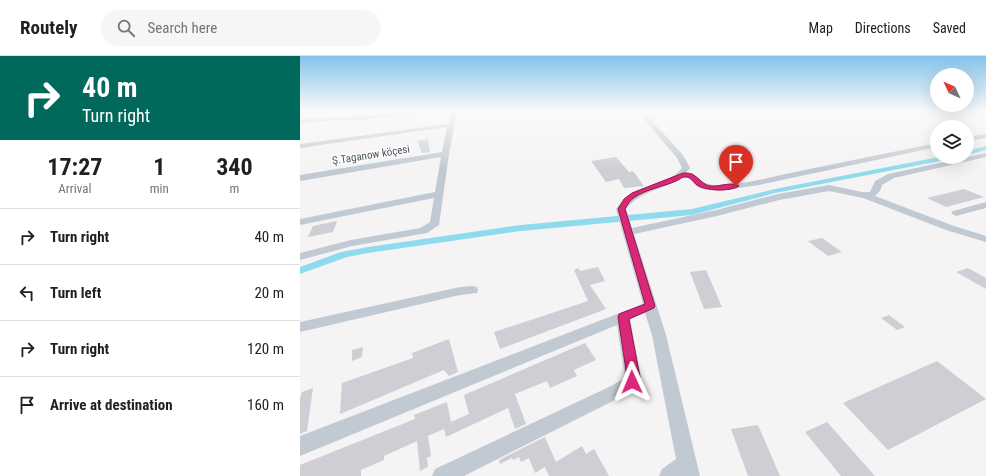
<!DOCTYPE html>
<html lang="en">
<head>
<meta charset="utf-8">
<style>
  :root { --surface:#fff; --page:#f6f6f6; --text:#202124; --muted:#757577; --line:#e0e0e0 }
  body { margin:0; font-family:"Roboto Condensed",sans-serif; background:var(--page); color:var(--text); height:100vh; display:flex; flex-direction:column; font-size:15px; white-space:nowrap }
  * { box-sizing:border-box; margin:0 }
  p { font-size:13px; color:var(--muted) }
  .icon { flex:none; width:22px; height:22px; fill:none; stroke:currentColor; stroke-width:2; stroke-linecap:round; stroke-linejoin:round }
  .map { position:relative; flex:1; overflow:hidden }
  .side { display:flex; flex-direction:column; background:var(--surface); width:300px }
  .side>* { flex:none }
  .banner { background:#00695c; color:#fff; overflow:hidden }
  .needle { width:26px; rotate:314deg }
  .buttons { position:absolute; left:630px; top:12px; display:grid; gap:8px }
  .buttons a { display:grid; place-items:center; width:44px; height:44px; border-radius:50%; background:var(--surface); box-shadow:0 4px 16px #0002; font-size:20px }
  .pin { position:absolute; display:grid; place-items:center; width:34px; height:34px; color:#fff; margin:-41px -17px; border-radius:50% 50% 50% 0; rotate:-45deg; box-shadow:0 0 4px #0007 }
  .pin .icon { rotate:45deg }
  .me { position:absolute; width:44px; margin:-22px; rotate:359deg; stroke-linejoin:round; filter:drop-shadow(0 0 3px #0008) }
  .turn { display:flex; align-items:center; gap:14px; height:84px; padding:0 16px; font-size:18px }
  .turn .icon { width:52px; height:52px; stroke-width:2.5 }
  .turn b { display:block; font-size:28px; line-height:34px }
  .eta { display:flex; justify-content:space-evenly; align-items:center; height:68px; text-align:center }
  .eta b { font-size:24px; font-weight:700; line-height:28px }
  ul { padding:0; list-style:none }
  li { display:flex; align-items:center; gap:12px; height:56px; padding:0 16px; border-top:1px solid var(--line) }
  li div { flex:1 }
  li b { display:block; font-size:15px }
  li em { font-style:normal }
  header { display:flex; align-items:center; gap:24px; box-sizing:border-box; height:56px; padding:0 20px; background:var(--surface); border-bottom:1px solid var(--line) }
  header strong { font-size:19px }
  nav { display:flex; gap:22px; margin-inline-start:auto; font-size:14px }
  .search { width:280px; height:36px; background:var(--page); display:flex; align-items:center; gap:10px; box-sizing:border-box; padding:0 14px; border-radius:22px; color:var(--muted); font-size:15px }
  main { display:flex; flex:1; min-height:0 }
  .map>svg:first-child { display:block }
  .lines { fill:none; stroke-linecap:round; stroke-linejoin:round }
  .canal { fill:#90daee; fill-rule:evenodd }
  .building { fill:#cdcfd5 }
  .minor { fill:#c1cad2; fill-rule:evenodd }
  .route { fill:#db2777; stroke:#8e194d }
  .labels { text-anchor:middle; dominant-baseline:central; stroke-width:3; stroke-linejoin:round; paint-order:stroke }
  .far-street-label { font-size:11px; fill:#4a5661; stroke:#fff }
</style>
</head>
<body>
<header>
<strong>Routely</strong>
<div class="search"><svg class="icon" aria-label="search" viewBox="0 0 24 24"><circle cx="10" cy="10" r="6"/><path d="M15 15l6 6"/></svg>Search here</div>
<nav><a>Map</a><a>Directions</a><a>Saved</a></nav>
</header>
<main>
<section class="side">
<div class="banner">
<div class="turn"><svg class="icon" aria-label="right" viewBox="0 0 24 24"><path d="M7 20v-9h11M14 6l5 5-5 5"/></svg><div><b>40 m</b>Turn right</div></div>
</div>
<div class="eta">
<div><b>17:27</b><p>Arrival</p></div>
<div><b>1</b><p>min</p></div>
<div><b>340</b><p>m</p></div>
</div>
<ul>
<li><svg class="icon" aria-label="right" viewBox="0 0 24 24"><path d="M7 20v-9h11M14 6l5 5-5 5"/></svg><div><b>Turn right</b></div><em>40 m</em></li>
<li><svg class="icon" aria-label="left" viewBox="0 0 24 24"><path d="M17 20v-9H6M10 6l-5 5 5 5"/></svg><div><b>Turn left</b></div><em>20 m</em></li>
<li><svg class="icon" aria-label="right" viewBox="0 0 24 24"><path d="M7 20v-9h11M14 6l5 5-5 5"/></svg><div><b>Turn right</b></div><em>120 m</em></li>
<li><svg class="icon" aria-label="arrive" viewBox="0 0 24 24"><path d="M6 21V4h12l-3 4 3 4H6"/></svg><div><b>Arrive at destination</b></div><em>160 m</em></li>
</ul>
</section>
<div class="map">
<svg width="686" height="420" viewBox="0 0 686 420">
  <rect width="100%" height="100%" fill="#f5f3f3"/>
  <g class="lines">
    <!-- canal -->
    <path class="canal" d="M686 90V94L667 99V95Z
      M639 101H653L650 103 475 137 392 159 221 175 68 197 47 201 0 218V211L41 196 68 191 221 169 392 153 475 133Z"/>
  </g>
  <!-- building -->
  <path class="building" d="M128 83 130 96 122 97 117 85Z
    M316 101 329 116 333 115 344 130 324 132 319 123 306 126 291 105Z
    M664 133 684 141 646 151 627 142Z
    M37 165 33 176 8 181 13 170Z
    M522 182 542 196 528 200 508 185Z
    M298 211 305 225 290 229 306 253 200 293 194 276 288 245 274 214 278 212 280 215Z
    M668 212 686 222V233L656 216Z
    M406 214 422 251 404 253 390 216Z
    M589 259 605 271 597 274 581 262Z
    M149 283 158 316 149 320 144 314 40 358 42 327 113 302 112 297Z
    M285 287 296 304 274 314 277 320 250 332 247 325 215 338 226 368 215 373 208 352 146 381 144 373 128 380 131 400 127 402 128 411 120 415 117 385 84 400V404L61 414V420H0V409L115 363 114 359 147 346 151 366 169 358 164 339Z
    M63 291 62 301 52 305V294Z
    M637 305 686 343 588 394 543 347Z
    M13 332 7 375 0 378V342L2 336Z
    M527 366 575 420H541L505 376Z
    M458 369 480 420H448L431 373Z
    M245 381 256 406 282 390 286 398 294 393 309 420H249L245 411 235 417 229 402 221 406 219 401 213 404 212 402 200 408 199 404Z"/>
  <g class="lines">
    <!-- minor -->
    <path class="minor" d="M0 55H7L0 57Z
      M107 55H125L122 57 61 64 23 65 0 68V64L8 63 61 60Z
      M151 55H157L149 98 139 169 127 177 52 190 0 204V197L51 184 120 172 130 166 134 142 0 169V163L135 136 141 101 0 125V119L142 96 147 71 0 92V88L148 68Z
      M337 55H343L383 99 390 112 386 117C401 119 400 130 419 129 445 129 473 120 500 115 545 106 591 96 637 87V91L459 129 419 135 402 133 396 130 389 122 382 121C364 134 341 134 326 153L332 172 416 154 478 138 529 129 562 136H570L575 125 588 118 686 97V101L594 122 582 129 580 135 575 140 654 170 686 180V186L646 174 563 142 529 135 479 144 417 160 334 178 366 279 400 420H359L362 413 376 403 352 279 345 257 330 263 341 321 338 331 323 340 164 420H132L135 413 311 330 325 322 317 269 0 400V380L343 248 316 153C336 125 364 134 382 112L377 102Z
      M686 78V82L667 85V81Z
      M686 146V152L656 160 651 157 653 155Z
      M172 230 177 231 178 234 177 237 160 239 0 276V266L160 231Z"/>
  </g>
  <!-- sky -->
  <linearGradient id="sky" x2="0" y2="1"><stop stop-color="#85c3ea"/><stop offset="0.48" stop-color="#fafafa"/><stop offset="1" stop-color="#fafafa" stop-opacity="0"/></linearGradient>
  <rect width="686" height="114" fill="url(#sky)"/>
  <!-- route -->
  <path class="route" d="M383 117C387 117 392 117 395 120 401 124 403 129 411 130 419 131 432 125 439 130 431 136 405 135 397 129 393 126 391 120 384 121 382 121 379 124 376 125 363 131 347 133 335 141 330 144 328 148 325 153L355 250 354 252 329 263 340 321 336 330 332 332 327 330 325 326 327 321 318 261 319 258 345 248 318 153 324 143 332 137Z"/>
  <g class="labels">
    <!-- far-street labels -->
    <g class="far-street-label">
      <text transform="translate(71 99) rotate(-9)">Ş.Taganow köçesi</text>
    </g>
  </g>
</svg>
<div class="buttons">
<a><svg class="needle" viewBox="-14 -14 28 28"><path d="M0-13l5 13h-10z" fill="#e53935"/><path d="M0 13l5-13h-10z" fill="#757577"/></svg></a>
<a><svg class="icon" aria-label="layers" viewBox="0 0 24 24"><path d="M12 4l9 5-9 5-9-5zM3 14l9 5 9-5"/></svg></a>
</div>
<div class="pin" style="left:436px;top:130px;background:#d93025"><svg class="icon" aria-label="arrive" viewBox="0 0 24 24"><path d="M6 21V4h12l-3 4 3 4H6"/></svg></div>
<svg class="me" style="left:332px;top:326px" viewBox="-20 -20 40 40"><path d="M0-17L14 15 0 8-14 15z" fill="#db2777" stroke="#fff" stroke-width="4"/></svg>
</div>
</main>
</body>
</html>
